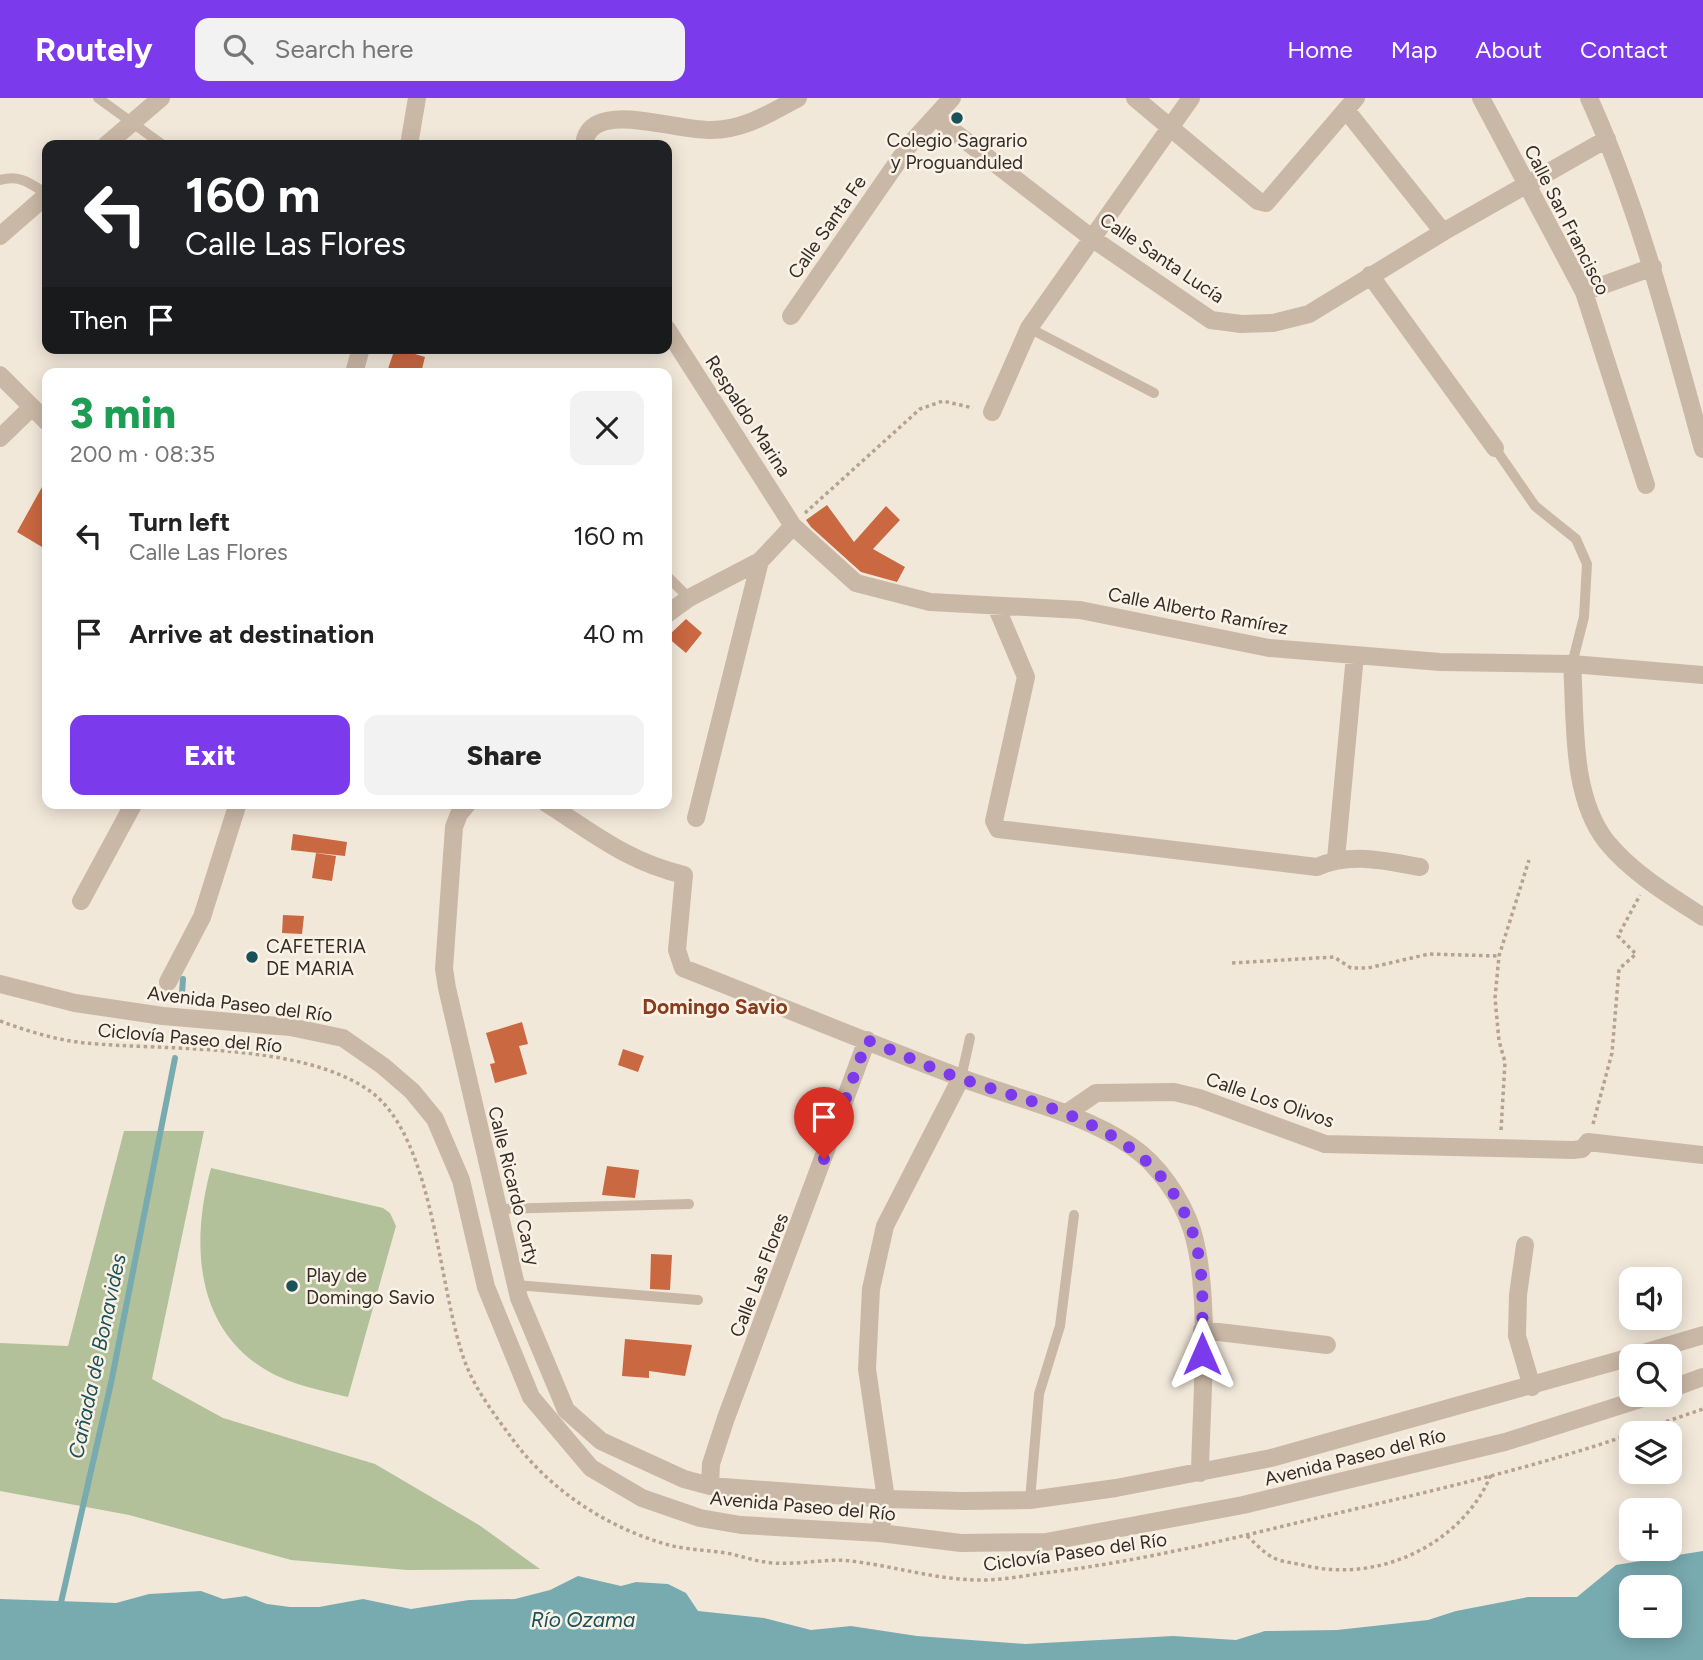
<!DOCTYPE html>
<html lang="en">
<head>
<meta charset="utf-8">
<style>
  :root { --surface:#fff; --page:#f2f2f2; --text:#222; --muted:#767676; --accent:#7c3aed }
  body { margin:0; font-family:Figtree,sans-serif; background:var(--page); color:var(--text); height:100vh; display:flex; flex-direction:column; font-size:26px; white-space:nowrap }
  * { box-sizing:border-box; margin:0 }
  p { font-size:23px; color:var(--muted) }
  .icon { flex:none; width:38px; height:38px; fill:none; stroke:currentColor; stroke-width:2; stroke-linecap:round; stroke-linejoin:round }
  .map { position:relative; flex:1; overflow:hidden }
  .sheet { position:absolute; left:42px; top:270px; width:630px; height:441px; display:flex; flex-direction:column; background:var(--surface); border-radius:14px; box-shadow:0 4px 18px #0003 }
  .sheet>* { flex:none }
  .banner { position:absolute; left:42px; top:42px; width:630px; height:214px; border-radius:14px; box-shadow:0 4px 18px #0003; background:#202124; color:#fff; overflow:hidden }
  .buttons { position:absolute; left:1619px; top:1169px; display:grid; gap:14px }
  .buttons a { display:grid; place-items:center; width:63px; height:63px; border-radius:14px; background:var(--surface); box-shadow:0 4px 18px #0003; font-size:35px }
  .pin { position:absolute; display:grid; place-items:center; width:60px; height:60px; color:#fff; margin:-72px -30px; border-radius:50% 50% 50% 0; rotate:-45deg; box-shadow:0 0 7px #0007 }
  .pin .icon { rotate:45deg }
  .me { position:absolute; width:77px; margin:-38px; rotate:0deg; stroke-linejoin:round; filter:drop-shadow(0 0 5px #0008) }
  .turn { display:flex; align-items:center; gap:24px; height:147px; padding:0 28px; font-size:32px }
  .turn .icon { width:91px; height:91px; stroke-width:2.5 }
  .turn b { display:block; font-size:49px; line-height:60px }
  .then { display:flex; align-items:center; height:66px; padding:0 28px; background:#0003; gap:14px; font-size:26px }
  .round { display:grid; place-items:center; flex:none; width:74px; height:74px; border-radius:14px; background:var(--page) }
  .headline { display:flex; align-items:center; justify-content:space-between; height:119px; padding:0 28px }
  h1 { font-size:42px; font-weight:800; line-height:52px; color:#1e9e55 }
  .cta { display:flex; gap:14px; margin-top:auto; padding:14px 28px }
  .cta a { flex:1; height:80px; border-radius:14px; background:var(--accent); color:#fff; font-size:28px; font-weight:800; line-height:80px; text-align:center }
  .cta a+a { background:var(--page); color:var(--text) }
  ul { padding:0; list-style:none }
  li { display:flex; align-items:center; gap:21px; height:98px; padding:0 28px }
  li div { flex:1 }
  li b { display:block; font-size:26px }
  li em { font-style:normal }
  header { display:flex; align-items:center; gap:42px; box-sizing:border-box; height:98px; padding:0 35px; background:var(--accent); color:#fff }
  header strong { font-size:33px }
  nav { display:flex; gap:38px; margin-inline-start:auto; font-size:24px }
  .search { width:490px; height:63px; background:var(--page); display:flex; align-items:center; gap:18px; box-sizing:border-box; padding:0 24px; border-radius:14px; color:var(--muted); font-size:26px }
  .map>svg:first-child { display:block }
  .green { fill:#b2c19a }
  .water { fill:#78abb0; fill-rule:evenodd }
  .lines { fill:none; stroke-linecap:round; stroke-linejoin:round }
  .stream { stroke:#78abb0; stroke-width:6 }
  .building { fill:#c96841 }
  .path { stroke:#b6a290; stroke-width:3.5; stroke-dasharray:3.5 3.5; stroke-linecap:butt }
  .service { stroke:#cab8a6; stroke-width:10 }
  .minor { stroke:#cab8a6; stroke-width:18 }
  .tertiary { stroke:#cab8a6; stroke-width:18 }
  .route { stroke:#7c3aed; stroke-width:12; stroke-dasharray:0 21.6 }
  .poi-dot { fill:#1b5259; stroke:#faf2e6; stroke-width:2.5 }
  .labels { text-anchor:middle; dominant-baseline:central; stroke-width:5; stroke-linejoin:round; paint-order:stroke }
  .poi-label { font-size:19px; fill:#362c27; stroke:#faf2e6; text-anchor:start }
  .street-label { font-size:19px; fill:#362c27; stroke:#faf2e6 }
  .neighbourhood-label { font-size:21px; font-weight:bold; fill:#873c1e; stroke:#faf2e6 }
  .water-label { font-size:21px; font-style:italic; fill:#1b5259; stroke:#faf2e6 }
</style>
</head>
<body>
<header>
<strong>Routely</strong>
<div class="search"><svg class="icon" aria-label="search" viewBox="0 0 24 24"><circle cx="10" cy="10" r="6"/><path d="M15 15l6 6"/></svg>Search here</div>
<nav><a>Home</a><a>Map</a><a>About</a><a>Contact</a></nav>
</header>
<div class="map">
<svg width="1703" height="1562" viewBox="0 0 1703 1562">
  <rect width="100%" height="100%" fill="#f2e8da"/>
  <!-- green -->
  <path class="green" d="M124 1033H204L152 1281 223 1320 375 1366 479 1427 540 1471 407 1472 291 1462 129 1417 0 1393V1245L68 1248Z
    M211 1070 383 1110 390 1115 396 1128 348 1299C320 1292 291 1287 266 1272 194 1229 191 1143 211 1070Z"/>
  <!-- water -->
  <path class="water" d="M1703 1453V1562H0V1501L116 1505 149 1496 201 1493 223 1501 246 1498 267 1506 290 1509H319L363 1501 411 1511 469 1502 515 1501 550 1492 578 1478 621 1488 636 1484 668 1486 686 1495 698 1513 764 1520 811 1532 851 1528 917 1538 1025 1546 1173 1538 1236 1542 1265 1533 1337 1532 1428 1522 1456 1513 1528 1499H1577L1616 1467ZM1631 1489H1670V1528H1631Z"/>
  <g class="lines">
    <!-- stream -->
    <path class="stream" d="M182 895 183 881
      M60 1509 111 1285 175 960"/>
  </g>
  <!-- building -->
  <path class="building" d="M395 250 425 259 421 275 388 271Z
    M47 380V452L17 434Z
    M827 407 854 444 886 408 900 422 873 451 905 469 897 484 861 474 811 429 806 422Z
    M686 521 702 535 686 555 667 539Z
    M293 736 347 744 345 758 291 752Z
    M316 755 336 758 332 783 312 780Z
    M283 817 304 818 302 836 282 835Z
    M522 924 528 946 519 948 527 976 495 985 490 966 495 965 486 935Z
    M623 951 644 958 638 974 618 967Z
    M607 1068 639 1072 635 1100 602 1097Z
    M651 1156 672 1157 670 1192 650 1191Z
    M625 1241 692 1247 685 1278 649 1273V1280L622 1278Z"/>
  <g class="lines">
    <!-- path -->
    <path class="path" d="M805 415 920 311 943 303 973 310
      M1232 865 1334 859 1351 870H1368L1429 856 1499 858
      M0 923C27 933 56 942 85 945 168 953 300 944 370 993 435 1040 438 1192 465 1264 475 1291 494 1316 511 1339 548 1391 607 1430 669 1447 688 1452 707 1452 726 1455 743 1458 756 1464 774 1465 799 1467 827 1460 851 1463 893 1468 934 1481 976 1482 998 1483 1022 1478 1044 1475 1128 1465 1210 1446 1292 1426 1404 1399 1522 1374 1631 1336
      M1593 1026 1612 955 1619 871 1636 856 1618 838 1640 797
      M1501 1032 1505 964 1499 943 1495 900 1499 858 1529 762
      M1633 1335 1703 1311
      M1247 1438C1255 1445 1263 1454 1272 1459 1281 1464 1294 1465 1303 1467 1376 1486 1461 1448 1491 1377"/>
    <!-- service -->
    <path class="service" d="M98 0 163 47
      M0 82C20 76 31 86 47 96
      M1029 230 1154 295
      M1495 350 1535 408 1576 441 1587 466 1584 519 1572 566
      M667 478 689 500
      M961 980 970 940
      M499 1111 689 1106
      M516 1187 698 1202
      M1030 1402 1039 1296 1060 1228 1074 1117"/>
    <!-- minor -->
    <path class="minor" d="M1135 0 1258 103 1266 105 1356 0
      M1481 0 1584 194 1646 387
      M1589 0C1640 113 1670 232 1703 351
      M1346 12 1443 134
      M935 19 1093 141 1211 222 1241 226 1273 225 1309 216 1443 134 1607 41
      M106 47 161 0
      M409 47 417 0
      M584 47C589 0 671 32 708 32 742 33 769 16 798 0
      M0 138 47 97
      M1370 177 1495 350
      M1584 194 1653 169
      M791 218 910 46 952 0
      M667 231 793 428 856 485 930 504 1080 512 1269 550 1440 564 1572 566 1703 577
      M354 275 361 250
      M0 277 47 324
      M992 314 1029 230 1191 0
      M0 340 31 310
      M996 508 1026 579 994 723 998 731 1317 769C1351 754 1384 763 1420 769
      M667 516 689 500 760 463 793 428
      M1572 566C1576 622 1570 696 1606 743 1632 775 1669 797 1703 819
      M468 705 459 716 454 729 444 871 447 890 519 1200 566 1312 601 1343 684 1381 710 1388 886 1401 964 1403 1030 1402 1116 1390 1271 1360 1631 1259
      M546 705C593 735 628 764 684 777L677 852 683 870C775 906 866 944 959 979 1016 1001 1079 1013 1131 1048 1158 1066 1182 1101 1192 1132 1212 1197 1201 1305 1200 1375
      M696 720 760 463
      M1336 761 1355 557
      M81 803 134 705
      M168 884 202 819 238 705
      M1067 1015 1096 995 1174 994 1199 1000 1325 1046 1573 1052 1582 1051 1588 1044 1703 1057
      M1525 1147 1518 1197 1517 1238 1532 1289
      M1202 1232 1327 1247
      M1633 1258 1703 1237
      M710 1388 711 1366 726 1320 867 942
      M880 1435 886 1401 867 1271 871 1191 885 1128 961 980"/>
    <!-- tertiary -->
    <path class="tertiary" d="M0 886 75 905 163 918 290 929 343 940 383 968 412 993 435 1021 461 1082 486 1189 531 1299 591 1370 642 1400 700 1420 741 1427 880 1435 961 1445 1046 1444 1243 1407 1505 1344 1653 1297
      M1670 1291 1703 1279"/>
  </g>
  <g class="lines">
    <!-- route -->
    <path class="route" d="M824 1061 867 942C900 955 932 971 965 982 1056 1012 1153 1031 1191 1130 1206 1169 1202 1215 1202 1256"/>
  </g>
  <!-- markers -->
  <g class="poi-dot">
    <circle cx="957" cy="20" r="7"/>
    <circle cx="252" cy="859" r="7"/>
    <circle cx="292" cy="1188" r="7"/>
  </g>
  <g class="labels">
    <!-- poi labels -->
    <g class="poi-label">
      <text x="957" y="42" text-anchor="middle">Colegio Sagrario<tspan x="957" dy="22">y Proguanduled</tspan></text>
      <text x="266" y="848">CAFETERIA<tspan x="266" dy="22">DE MARIA</tspan></text>
      <text x="306" y="1177">Play de<tspan x="306" dy="22">Domingo Savio</tspan></text>
    </g>
    <!-- street labels -->
    <g class="street-label">
      <text transform="translate(1567 122) rotate(63)">Calle San Francisco</text>
      <text transform="translate(827 129) rotate(-55)">Calle Santa Fe</text>
      <text transform="translate(1162 160) rotate(34)">Calle Santa Lucía</text>
      <text transform="translate(748 318) rotate(57)">Respaldo Marina</text>
      <text transform="translate(1198 513) rotate(11)">Calle Alberto Ramírez</text>
      <text transform="translate(240 906) rotate(7)">Avenida Paseo del Río</text>
      <text transform="translate(190 940) rotate(5)">Ciclovía Paseo del Río</text>
      <text transform="translate(1270 1002) rotate(19)">Calle Los Olivos</text>
      <text transform="translate(514 1088) rotate(76)">Calle Ricardo Carty</text>
      <text transform="translate(759 1177) rotate(-69)">Calle Las Flores</text>
      <text transform="translate(1355 1359) rotate(-14)">Avenida Paseo del Río</text>
      <text transform="translate(803 1408) rotate(5)">Avenida Paseo del Río</text>
      <text transform="translate(1075 1454) rotate(-8)">Ciclovía Paseo del Río</text>
    </g>
    <!-- neighbourhood labels -->
    <g class="neighbourhood-label">
      <text x="715" y="908">Domingo Savio</text>
    </g>
    <!-- water labels -->
    <g class="water-label">
      <text transform="translate(97 1258) rotate(-78)">Cañada de Bonavides</text>
      <text x="583" y="1521">Río Ozama</text>
    </g>
  </g>
</svg>
<div class="buttons">
<a><svg class="icon" aria-label="sound" viewBox="0 0 24 24"><path d="M4 9h4l5-4v14l-5-4H4zM17 9q2 3 0 6"/></svg></a>
<a><svg class="icon" aria-label="search" viewBox="0 0 24 24"><circle cx="10" cy="10" r="6"/><path d="M15 15l6 6"/></svg></a>
<a><svg class="icon" aria-label="layers" viewBox="0 0 24 24"><path d="M12 4l9 5-9 5-9-5zM3 14l9 5 9-5"/></svg></a>
<a>+</a>
<a>−</a>
</div>
<div class="pin" style="left:824px;top:1061px;background:#d93025"><svg class="icon" aria-label="arrive" viewBox="0 0 24 24"><path d="M6 21V4h12l-3 4 3 4H6"/></svg></div>
<svg class="me" style="left:1202px;top:1256px" viewBox="-20 -20 40 40"><path d="M0-17L14 15 0 8-14 15z" fill="#7c3aed" stroke="#fff" stroke-width="4"/></svg>
<div class="banner">
<div class="turn"><svg class="icon" aria-label="left" viewBox="0 0 24 24"><path d="M17 20v-9H6M10 6l-5 5 5 5"/></svg><div><b>160 m</b>Calle Las Flores</div></div>
<div class="then">Then<svg class="icon" aria-label="arrive" viewBox="0 0 24 24"><path d="M6 21V4h12l-3 4 3 4H6"/></svg></div>
</div>
<section class="sheet">
<div class="headline"><div><h1>3 min</h1><p>200 m · 08:35</p></div><a class="round"><svg class="icon" aria-label="close" viewBox="0 0 24 24"><path d="M6 6l12 12M18 6L6 18"/></svg></a></div>
<ul>
<li><svg class="icon" aria-label="left" viewBox="0 0 24 24"><path d="M17 20v-9H6M10 6l-5 5 5 5"/></svg><div><b>Turn left</b><p>Calle Las Flores</p></div><em>160 m</em></li>
<li><svg class="icon" aria-label="arrive" viewBox="0 0 24 24"><path d="M6 21V4h12l-3 4 3 4H6"/></svg><div><b>Arrive at destination</b></div><em>40 m</em></li>
</ul>
<div class="cta"><a>Exit</a><a>Share</a></div>
</section>
</div>
</body>
</html>
